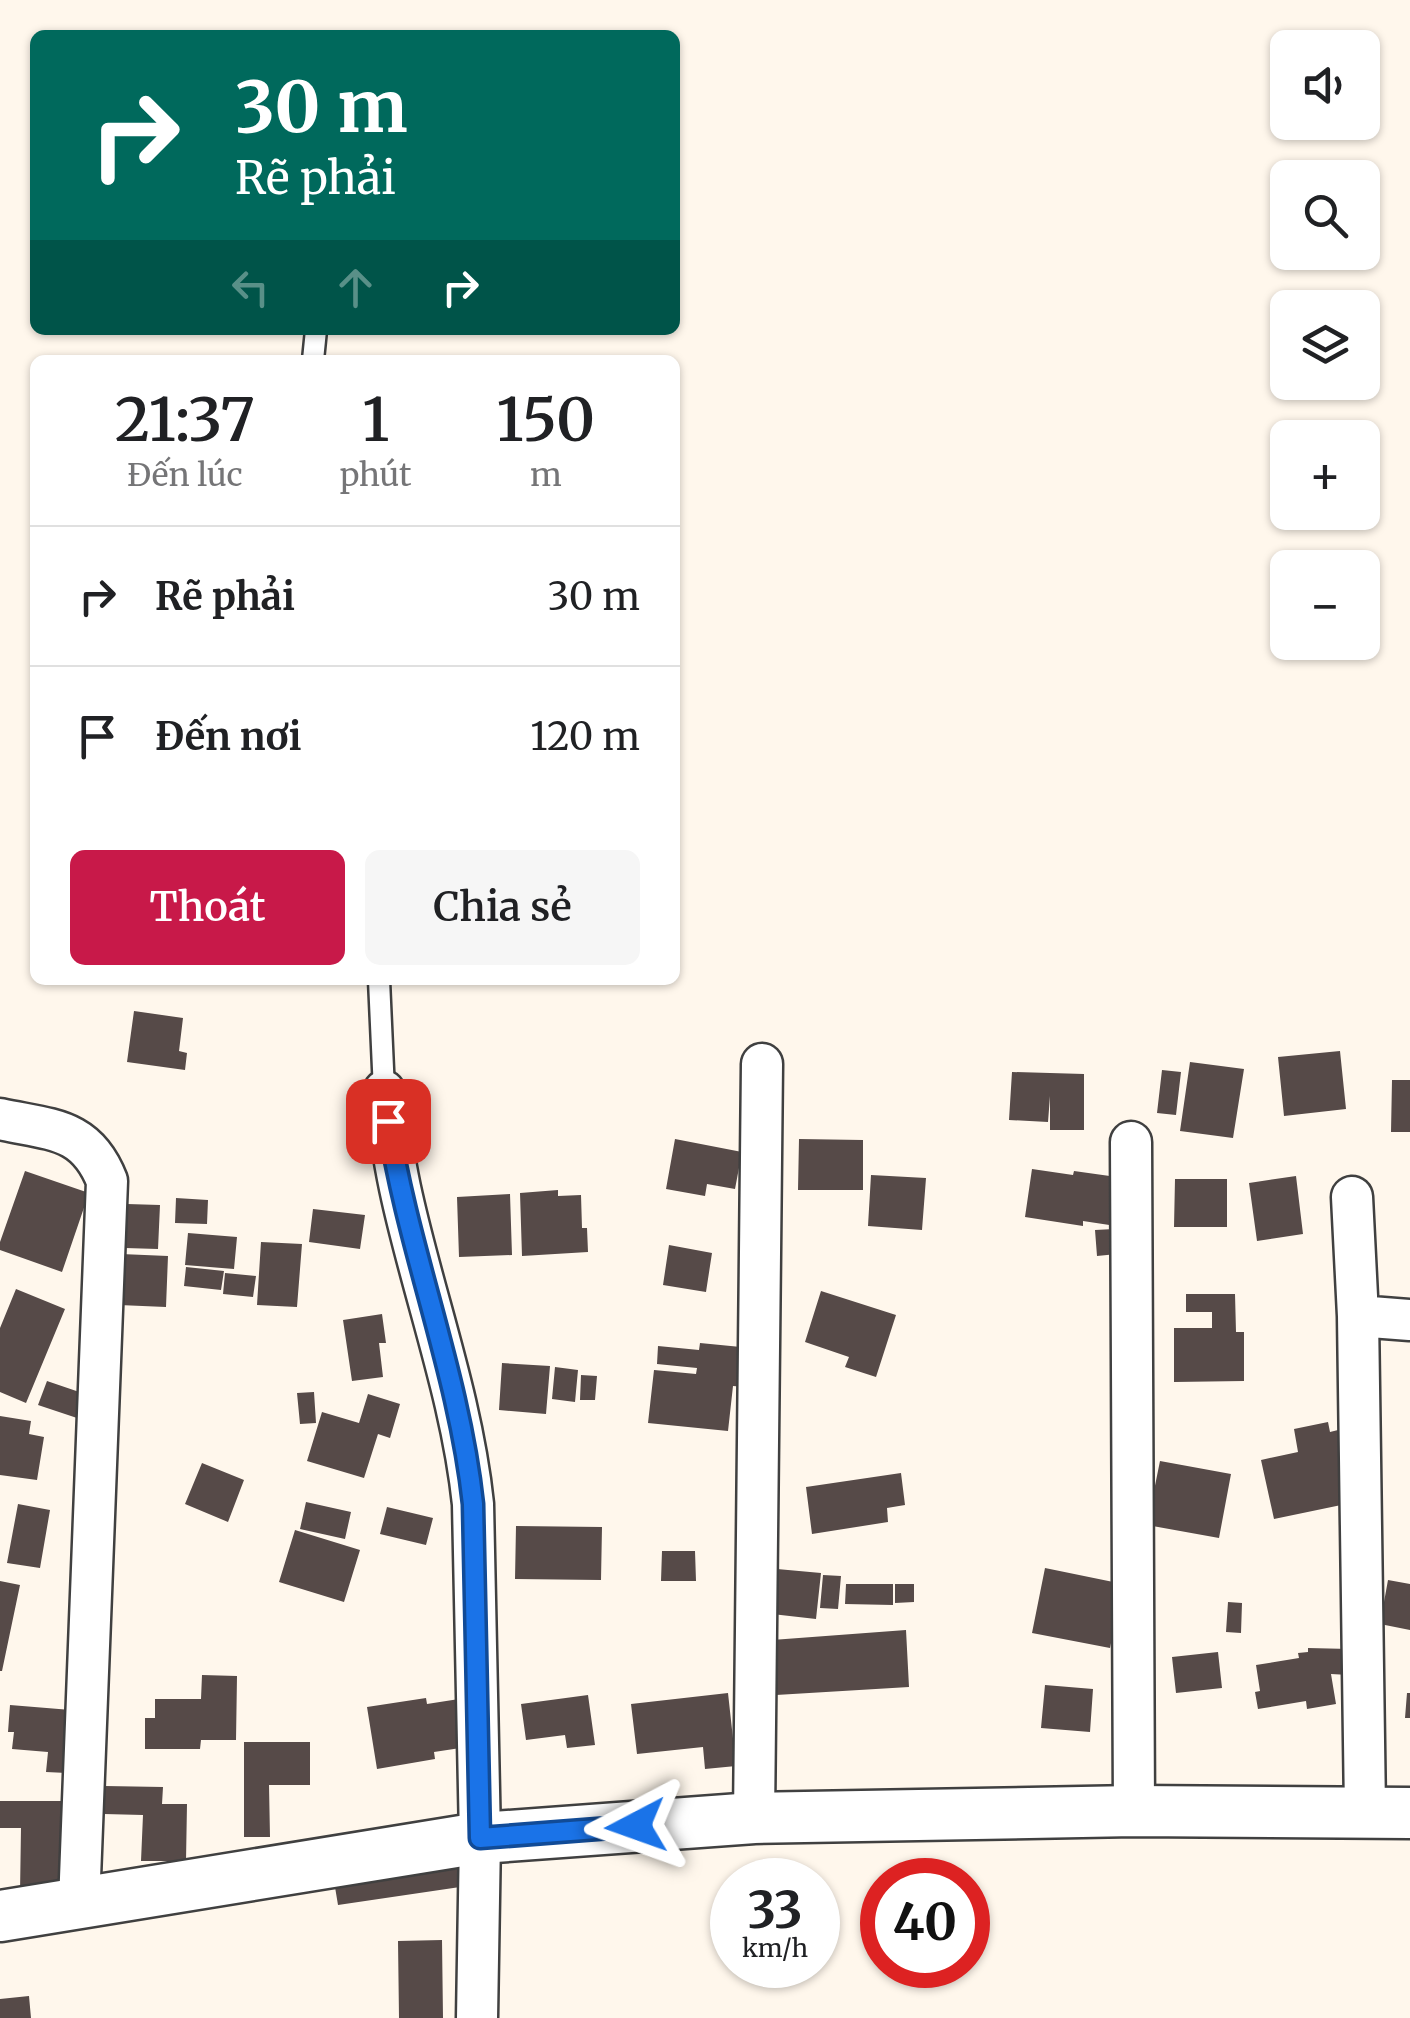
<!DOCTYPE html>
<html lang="vi">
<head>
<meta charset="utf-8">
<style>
  :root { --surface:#fff; --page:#f6f6f6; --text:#202124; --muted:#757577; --line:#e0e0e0; --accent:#c81949 }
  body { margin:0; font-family:Merriweather,serif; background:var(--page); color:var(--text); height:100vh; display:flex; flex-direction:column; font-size:38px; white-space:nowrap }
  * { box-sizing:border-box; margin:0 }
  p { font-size:32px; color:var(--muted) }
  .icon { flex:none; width:55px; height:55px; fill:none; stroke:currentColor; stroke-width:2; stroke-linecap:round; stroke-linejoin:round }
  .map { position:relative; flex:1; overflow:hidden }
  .panel { position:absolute; left:30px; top:355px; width:650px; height:630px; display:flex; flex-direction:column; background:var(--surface); border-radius:15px; box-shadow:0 2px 8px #0004 }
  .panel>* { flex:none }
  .banner { position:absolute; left:30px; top:30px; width:650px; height:305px; border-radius:15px; box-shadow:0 2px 8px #0004; background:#00695c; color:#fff; overflow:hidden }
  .tools { position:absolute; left:1270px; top:30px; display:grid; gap:20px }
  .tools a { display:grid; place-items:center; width:110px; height:110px; border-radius:15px; background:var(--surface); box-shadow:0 2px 8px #0004; font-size:50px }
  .speed { position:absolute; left:710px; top:1858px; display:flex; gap:20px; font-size:50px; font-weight:700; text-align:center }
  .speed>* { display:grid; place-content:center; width:130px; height:130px; border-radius:50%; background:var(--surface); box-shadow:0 2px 8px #0004; line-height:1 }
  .speed small { font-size:25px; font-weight:400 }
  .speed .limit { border:15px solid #d22; background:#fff; color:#111 }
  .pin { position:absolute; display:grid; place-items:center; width:85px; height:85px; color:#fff; margin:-42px; border-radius:20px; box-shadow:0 5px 15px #0006 }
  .me { position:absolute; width:110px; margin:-55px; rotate:266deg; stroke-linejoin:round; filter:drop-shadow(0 0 8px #0008) }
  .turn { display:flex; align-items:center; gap:35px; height:210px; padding:0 40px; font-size:45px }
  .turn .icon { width:130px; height:130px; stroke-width:2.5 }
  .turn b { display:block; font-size:70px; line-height:85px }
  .lanes { display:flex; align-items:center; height:95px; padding:0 40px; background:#0003; justify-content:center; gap:50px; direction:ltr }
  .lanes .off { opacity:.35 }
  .eta { display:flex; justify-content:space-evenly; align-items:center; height:170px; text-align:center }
  .eta b { font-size:60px; font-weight:600; line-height:70px }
  .button { display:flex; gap:20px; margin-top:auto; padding:20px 40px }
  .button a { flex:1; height:115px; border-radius:15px; background:var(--accent); color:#fff; font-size:40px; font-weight:600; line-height:115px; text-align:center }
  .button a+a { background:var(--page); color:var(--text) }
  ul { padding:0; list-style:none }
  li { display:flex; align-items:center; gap:30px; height:140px; padding:0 40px; border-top:2px solid var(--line) }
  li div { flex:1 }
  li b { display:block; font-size:38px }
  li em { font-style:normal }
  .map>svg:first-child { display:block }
  .building { fill:#564a48 }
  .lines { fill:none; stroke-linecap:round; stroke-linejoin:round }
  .service-casing { stroke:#404040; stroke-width:25 }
  .minor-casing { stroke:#404040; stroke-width:45 }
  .tertiary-casing { stroke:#404040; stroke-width:55 }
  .service { stroke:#fff; stroke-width:20 }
  .minor { stroke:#fff; stroke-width:40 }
  .tertiary { stroke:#fff; stroke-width:50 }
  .route-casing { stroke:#114b97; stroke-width:25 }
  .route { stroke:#1a73e8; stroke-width:18 }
</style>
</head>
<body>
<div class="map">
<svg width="1410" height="2018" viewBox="0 0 1410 2018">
  <rect width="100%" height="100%" fill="#fff7ec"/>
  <!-- building -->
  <path class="building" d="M134 1011 183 1018 179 1051 187 1053 185 1070 127 1062Z
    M1340 1051 1346 1109 1284 1116 1278 1057Z
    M1190 1062 1244 1069 1233 1138 1180 1131Z
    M1162 1070 1181 1072 1176 1115 1157 1113Z
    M1012 1072 1084 1074V1130H1050V1096L1048 1122 1009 1120Z
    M1392 1080H1410V1132H1391Z
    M675 1139 742 1152 735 1189 707 1184 705 1196 666 1189Z
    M799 1139 863 1140V1190H798Z
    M1032 1169 1073 1175 1074 1171 1124 1178 1116 1226 1083 1221V1226L1025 1217Z
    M25 1171 89 1193 62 1272 0 1250V1242Z
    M871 1175 926 1178 922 1230 868 1226Z
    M1296 1176 1303 1234 1257 1241 1249 1183Z
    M1175 1179H1227V1227H1174Z
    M558 1190V1196L581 1195 582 1228H587L588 1252 522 1256 520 1193Z
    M510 1194 512 1255 459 1257 457 1197Z
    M176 1198 208 1200 207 1224 175 1223Z
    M127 1204 160 1205 158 1249 125 1248Z
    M313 1209 365 1215 360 1249 309 1242Z
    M1114 1229 1117 1254 1097 1256 1095 1230Z
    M188 1233 237 1237 234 1269 185 1265Z
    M261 1242 302 1244 297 1307 257 1305Z
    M669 1245 712 1253 706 1292 663 1285Z
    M121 1254 168 1256 166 1307 119 1305Z
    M186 1267 224 1271 221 1290 184 1286Z
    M225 1273 256 1276 253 1297 223 1294Z
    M16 1289 65 1309 26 1403 0 1392V1328Z
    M821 1291 896 1315 876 1377 845 1367 849 1357 805 1342Z
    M1186 1294H1235L1236 1332H1244V1381L1174 1382V1328H1212V1312H1186Z
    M382 1314 386 1343H379L383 1377 352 1381 343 1320Z
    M700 1343 751 1348 746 1387 733 1386 728 1431 648 1423 654 1370 696 1374 697 1368 657 1364 658 1346 699 1350Z
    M502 1363 550 1366 546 1414 499 1410Z
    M555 1367 578 1370 575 1402 552 1399Z
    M581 1375 597 1376 595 1400H580Z
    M47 1381 91 1396 83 1420 38 1405Z
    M314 1392 316 1423 300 1424 297 1393Z
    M368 1394 400 1404 390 1438 378 1434 364 1478 307 1461 322 1412 359 1423Z
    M0 1416 31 1421 29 1434 44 1437 37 1480 0 1475Z
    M1328 1422 1330 1432 1342 1429 1346 1504 1274 1519 1261 1460 1298 1452 1294 1429Z
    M1160 1461 1231 1474 1219 1538 1147 1525Z
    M202 1463 244 1480 228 1522 185 1504Z
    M901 1473 905 1505 887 1508 888 1522 812 1534 806 1487Z
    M306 1502 351 1512 345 1539 300 1529Z
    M18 1504 50 1510 40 1568 7 1563Z
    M387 1507 433 1518 426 1545 380 1534Z
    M516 1526 602 1527 601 1580 515 1579Z
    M295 1530 360 1550 344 1602 279 1582Z
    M662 1551H695L696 1581H661Z
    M1045 1568 1123 1584 1110 1648 1032 1633Z
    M777 1569 821 1573 816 1619 772 1614Z
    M823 1575 841 1576 838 1609 820 1608Z
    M1388 1580 1410 1584V1630L1380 1624Z
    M0 1581 20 1585 2 1671H0Z
    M846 1584H893V1605L845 1604Z
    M895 1584H914V1602L895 1603Z
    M1228 1602 1242 1603 1241 1633 1226 1632Z
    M906 1630 909 1687 776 1695 772 1640Z
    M1308 1648 1350 1649 1349 1675 1331 1674 1336 1704 1307 1709 1306 1701 1258 1709 1255 1692 1260 1691 1256 1665 1299 1658 1298 1653 1308 1652Z
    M1218 1652 1222 1688 1176 1693 1172 1657Z
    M202 1675 237 1676 236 1740H201L200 1749H145V1718H155V1699H201Z
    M1045 1685 1093 1689 1090 1732 1041 1728Z
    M728 1693 736 1766 705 1769 703 1747 637 1754 631 1704Z
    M1407 1693H1410V1718H1405Z
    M588 1695 595 1745 567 1748 565 1735 526 1740 521 1704Z
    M426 1698 427 1704 459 1699 467 1747 434 1752 435 1759 377 1769 367 1707Z
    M10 1705 71 1710 67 1773 46 1772 48 1752 12 1749 14 1732H8Z
    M244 1742H310V1785H269L270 1837H244Z
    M105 1786 163 1787 162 1804H187L186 1861H141L143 1815 104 1814Z
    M0 1801H66V1894L20 1893 21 1828H0Z
    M457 1869 460 1887 338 1905 335 1887Z
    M442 1940 443 2018H399L398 1941Z
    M29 1996 31 2018H0V1999Z"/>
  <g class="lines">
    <!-- service casing -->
    <g class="service-casing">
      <path id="service" d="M313 360 316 330
        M379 980 384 1091"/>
    </g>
    <!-- minor casing -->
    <g class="minor-casing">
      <path id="minor" d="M384 1091C389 1127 394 1162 402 1197 425 1300 462 1399 473 1504L480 1838 477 2018
        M0 1119C50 1130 86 1127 107 1181L79 1904
        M1131 1142 1134 1811
        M1352 1197 1358 1316 1365 1811
        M1358 1316 1410 1320
        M754 1818 762 1064"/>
    </g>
    <!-- tertiary casing -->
    <g class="tertiary-casing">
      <path id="tertiary" d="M0 1916 480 1838 754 1818 1134 1811 1410 1813"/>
    </g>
    <!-- service -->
    <use href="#service" class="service"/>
    <!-- minor -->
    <use href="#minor" class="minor"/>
    <!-- tertiary -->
    <use href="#tertiary" class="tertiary"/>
  </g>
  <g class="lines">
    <!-- route casing -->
    <g class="route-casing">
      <path id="route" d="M388 1121C408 1251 459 1373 473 1504L480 1838 636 1826"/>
    </g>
    <!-- route -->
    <use href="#route" class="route"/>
  </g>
</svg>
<div class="tools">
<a><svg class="icon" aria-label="sound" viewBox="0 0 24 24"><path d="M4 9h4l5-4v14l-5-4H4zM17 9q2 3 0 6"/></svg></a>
<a><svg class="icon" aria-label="search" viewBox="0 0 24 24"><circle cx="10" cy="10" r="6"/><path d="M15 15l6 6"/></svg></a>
<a><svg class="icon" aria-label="layers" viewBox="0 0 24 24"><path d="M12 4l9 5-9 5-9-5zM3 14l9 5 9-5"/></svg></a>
<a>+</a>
<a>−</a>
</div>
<div class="speed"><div>33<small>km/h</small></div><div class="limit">40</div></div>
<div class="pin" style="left:388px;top:1121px;background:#d93025"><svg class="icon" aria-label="arrive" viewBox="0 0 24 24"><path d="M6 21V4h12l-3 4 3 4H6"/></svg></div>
<svg class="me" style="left:636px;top:1826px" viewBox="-20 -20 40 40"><path d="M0-17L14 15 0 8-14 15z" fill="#1a73e8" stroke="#fff" stroke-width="4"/></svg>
<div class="banner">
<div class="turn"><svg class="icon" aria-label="right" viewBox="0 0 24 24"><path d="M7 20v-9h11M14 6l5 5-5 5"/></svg><div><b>30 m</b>Rẽ phải</div></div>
<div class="lanes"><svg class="icon off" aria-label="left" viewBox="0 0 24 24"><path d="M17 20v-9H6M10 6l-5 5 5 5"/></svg><svg class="icon off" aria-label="ahead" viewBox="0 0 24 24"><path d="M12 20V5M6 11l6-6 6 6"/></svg><svg class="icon" aria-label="right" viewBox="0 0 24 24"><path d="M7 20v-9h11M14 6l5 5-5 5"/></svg></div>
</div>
<section class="panel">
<div class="eta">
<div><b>21:37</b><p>Đến lúc</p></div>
<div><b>1</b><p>phút</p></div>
<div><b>150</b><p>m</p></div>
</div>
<ul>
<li><svg class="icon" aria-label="right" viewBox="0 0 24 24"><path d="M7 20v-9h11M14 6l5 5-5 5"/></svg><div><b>Rẽ phải</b></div><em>30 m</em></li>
<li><svg class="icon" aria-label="arrive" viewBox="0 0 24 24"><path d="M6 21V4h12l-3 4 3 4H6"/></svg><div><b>Đến nơi</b></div><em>120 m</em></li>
</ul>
<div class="button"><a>Thoát</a><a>Chia sẻ</a></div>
</section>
</div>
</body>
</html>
